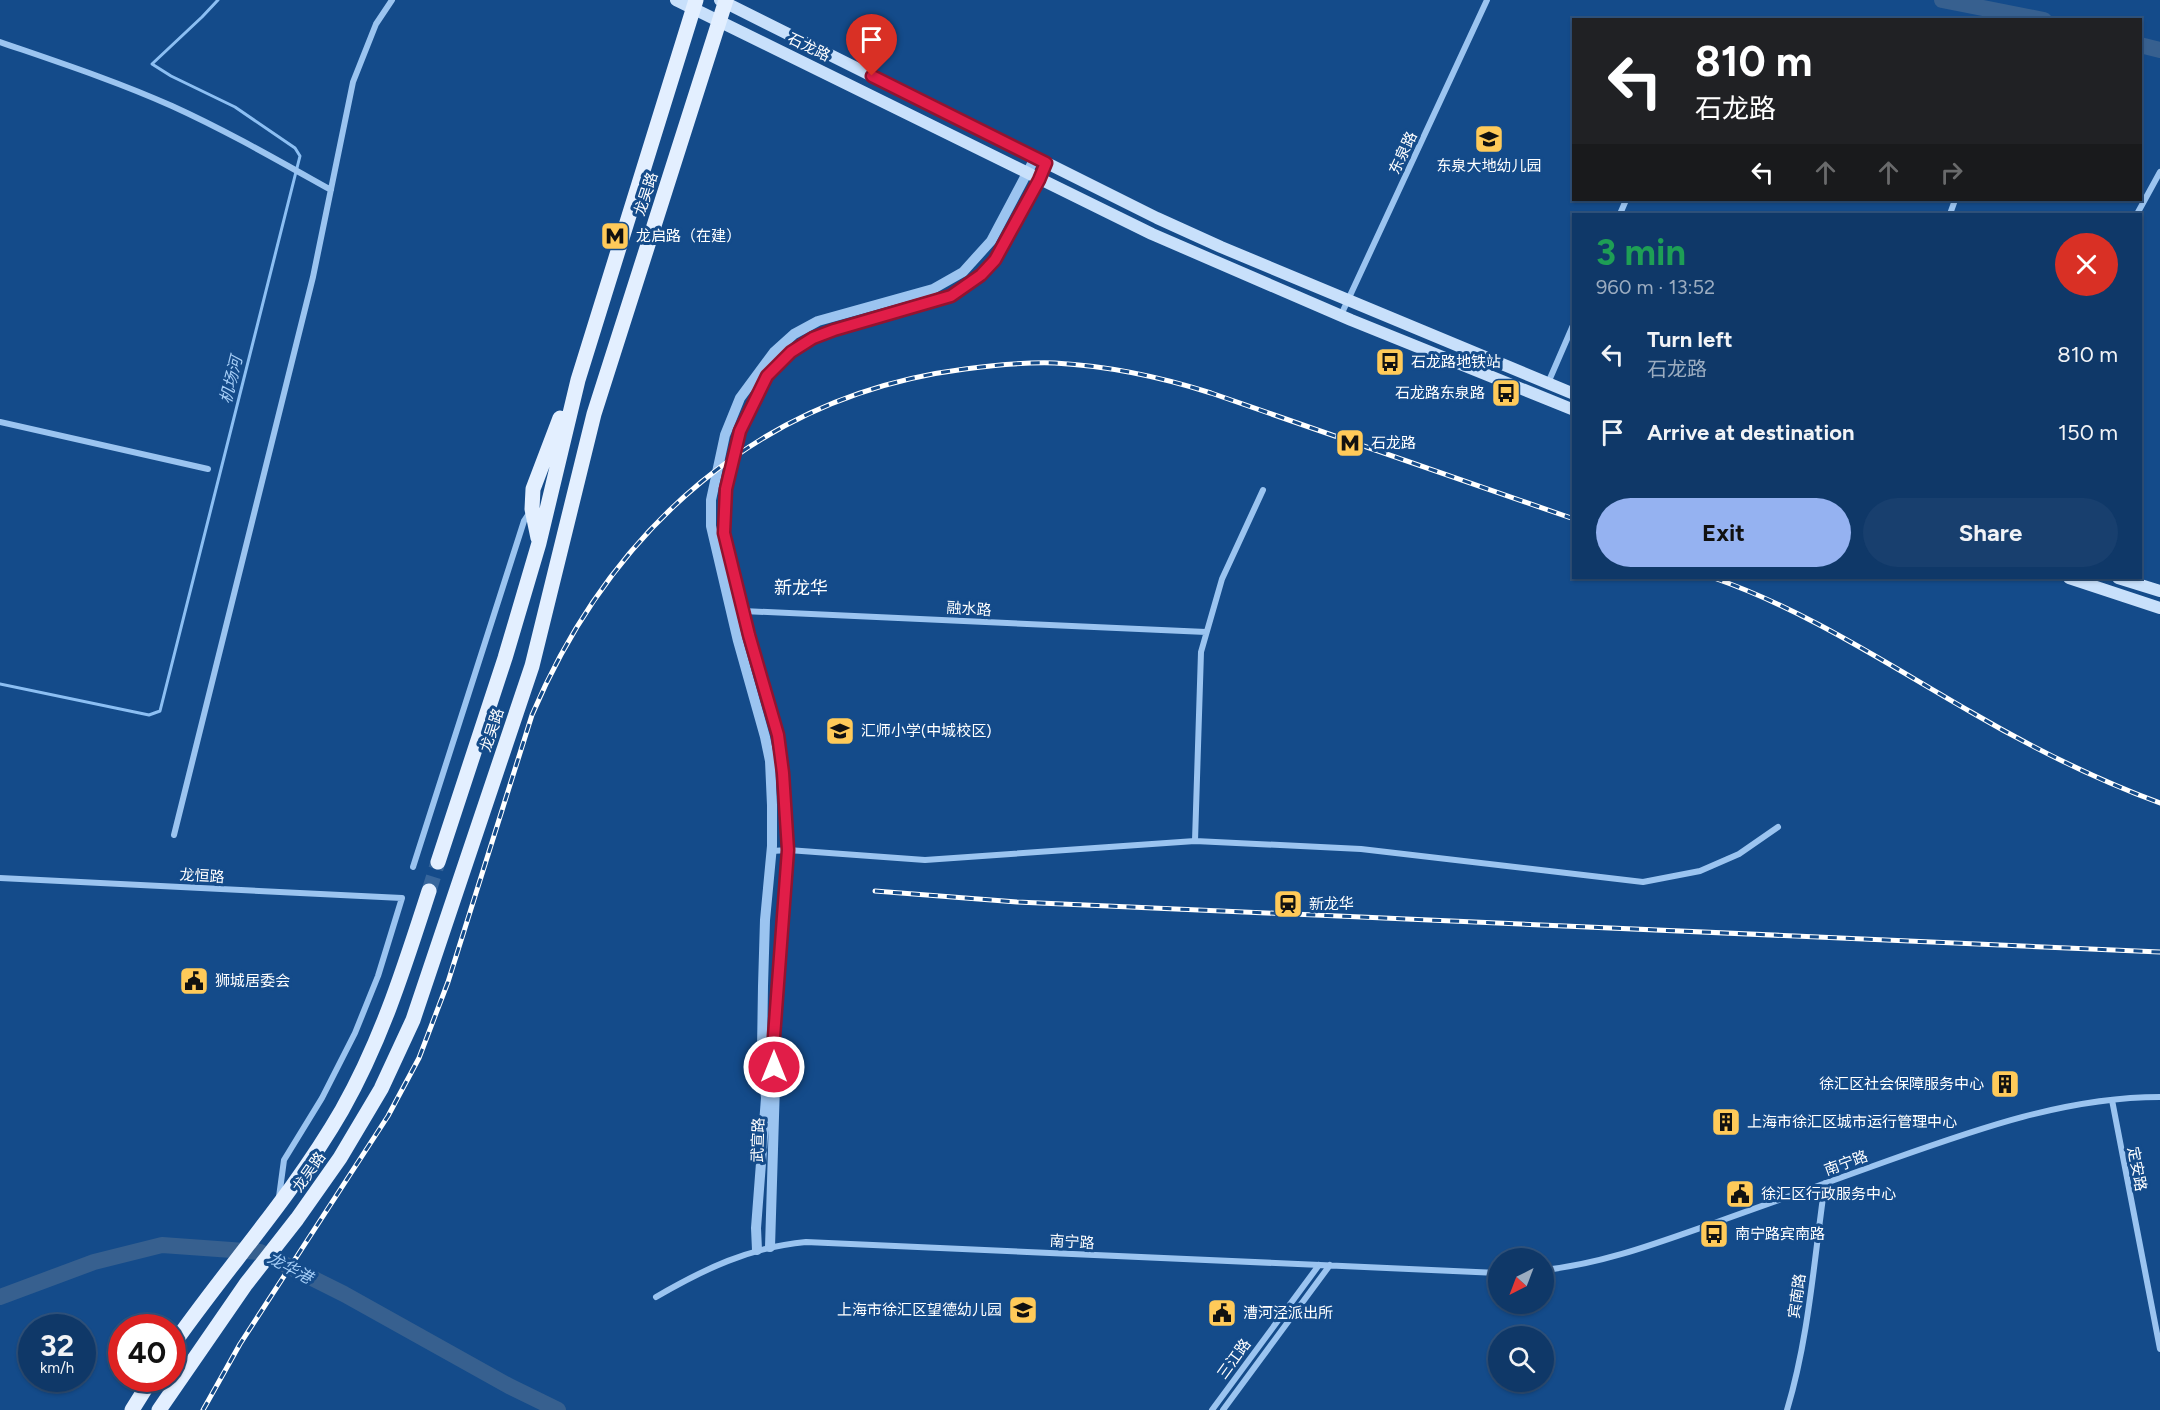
<!DOCTYPE html>
<html lang="en">
<head>
<meta charset="utf-8">
<style>
  :root { --surface:#0f3868; --page:#183f6e; --text:#f1f3f6; --muted:#9bacc0; --line:#2f527c; --accent:#95b2f1 }
  body { margin:0; font-family:Figtree,"Noto Sans SC",sans-serif; background:var(--page); color:var(--text); height:100vh; display:flex; flex-direction:column; font-size:22px; white-space:nowrap }
  * { box-sizing:border-box; margin:0 }
  p { font-size:20px; color:var(--muted) }
  .icon { flex:none; width:33px; height:33px; fill:none; stroke:currentColor; stroke-width:2; stroke-linecap:round; stroke-linejoin:round }
  .map { position:relative; flex:1; overflow:hidden }
  .drawer { position:absolute; left:1572px; top:213px; width:570px; height:366px; display:flex; flex-direction:column; background:var(--surface); border-radius:0px; box-shadow:0 2px 4px #0004,0 0 0 2px var(--line) }
  .drawer>* { flex:none }
  .top-card { position:absolute; left:1572px; top:18px; width:570px; height:183px; border-radius:0px; box-shadow:0 2px 4px #0004,0 0 0 2px var(--line); background:#202124; color:#fff; overflow:hidden }
  .needle { width:39px; rotate:222deg }
  .buttons { position:absolute; left:1488px; top:1248px; display:grid; gap:12px }
  .buttons a { display:grid; place-items:center; width:66px; height:66px; border-radius:50%; background:var(--surface); box-shadow:0 2px 4px #0004,0 0 0 2px var(--line); font-size:30px }
  .speed { position:absolute; left:18px; top:1314px; display:flex; gap:12px; font-size:30px; font-weight:700; text-align:center }
  .speed>* { display:grid; place-content:center; width:78px; height:78px; border-radius:50%; background:var(--surface); box-shadow:0 2px 4px #0004,0 0 0 2px var(--line); line-height:1 }
  .speed small { font-size:15px; font-weight:400 }
  .speed .limit { border:9px solid #d22; background:#fff; color:#111 }
  .pin { position:absolute; display:grid; place-items:center; width:51px; height:51px; color:#fff; margin:-62px -26px; border-radius:50% 50% 50% 0; rotate:-45deg; box-shadow:0 0 6px #0007 }
  .pin .icon { rotate:45deg }
  .me { position:absolute; width:66px; margin:-33px; rotate:0deg; stroke-linejoin:round; filter:drop-shadow(0 0 4px #0008) }
  .turn { display:flex; align-items:center; gap:21px; height:126px; padding:0 24px; font-size:27px }
  .turn .icon { width:78px; height:78px; stroke-width:2.5 }
  .turn b { display:block; font-size:42px; line-height:51px }
  .lanes { display:flex; align-items:center; height:57px; padding:0 24px; background:#0003; justify-content:center; gap:30px; direction:ltr }
  .lanes .off { opacity:.35 }
  .round { display:grid; place-items:center; flex:none; width:63px; height:63px; border-radius:32px; background:var(--page) }
  .overview { display:flex; align-items:center; justify-content:space-between; height:102px; padding:0 24px }
  h1 { font-size:36px; font-weight:700; line-height:45px; color:#1e9e55 }
  .primary-button { display:flex; gap:12px; margin-top:auto; padding:12px 24px }
  .primary-button a { flex:1; height:69px; border-radius:36px; background:var(--accent); color:#111; font-size:24px; font-weight:700; line-height:69px; text-align:center }
  .primary-button a+a { background:var(--page); color:var(--text) }
  ul { padding:0; list-style:none }
  li { display:flex; align-items:center; gap:18px; height:78px; padding:0 24px }
  li div { flex:1 }
  li b { display:block; font-size:22px }
  li em { font-style:normal }
  .map>svg:first-child { display:block }
  .lines { fill:none; stroke-linecap:round; stroke-linejoin:round }
  .stream { stroke:#8cbff3; stroke-width:3 }
  .river { stroke:#37608f; stroke-width:16 }
  .primary-tunnel { stroke:#37669c; stroke-width:15; stroke-dasharray:15 8; stroke-linecap:butt }
  .minor { stroke:#9bc4f0; stroke-width:6 }
  .tertiary { stroke:#9bc4f0; stroke-width:10 }
  .secondary { stroke:#c8e0fb; stroke-width:12 }
  .primary { stroke:#e3efff; stroke-width:15 }
  .rail-casing { stroke:#fff; stroke-width:5 }
  .rail { stroke:#144b8a; stroke-width:3; stroke-dasharray:9; stroke-linecap:butt }
  .route-casing { stroke:#92132f; stroke-width:15 }
  .route { stroke:#e11d48; stroke-width:10 }
  .labels { text-anchor:middle; dominant-baseline:central; stroke-width:6; stroke-linejoin:round; paint-order:stroke }
  .street-label { font-size:15px; fill:#fff; stroke:#144b8a }
  .poi-label { font-size:15px; fill:#fff; stroke:#144b8a; text-anchor:start }
  .water-label { font-size:16px; font-style:italic; fill:#a6cef7; stroke:#144b8a }
  .quarter-label { font-size:18px; fill:#fff; stroke:#144b8a }
</style>
</head>
<body>
<div class="map">
<svg width="2160" height="1410" viewBox="0 0 2160 1410">
  <rect width="100%" height="100%" fill="#144b8a"/>
  <g class="lines">
    <!-- stream -->
    <path class="stream" d="M0 684 149 715 160 711 300 156 295 148 235 107 171 76 152 64 202 17 218 0"/>
    <!-- river -->
    <path class="river" d="M1942 0 2044 20
      M2140 45 2160 50
      M0 1297 94 1262 162 1245 260 1252 344 1294 509 1386 558 1410"/>
    <!-- primary-tunnel -->
    <path class="primary-tunnel" d="M429 891 438 862"/>
    <!-- minor -->
    <path class="minor" d="M0 42C58 62 116 81 172 106 227 131 279 161 331 190
      M1620 214 1626 200
      M1950 214 1955 200
      M2137 214 2160 172
      M1341 315 1487 0
      M1548 383 1574 323
      M0 422 208 469
      M743 611 1206 632
      M174 835 313 277 353 82 376 24 392 0
      M1195 841 1201 652 1222 579 1263 490
      M772 851 788 850 925 860 1195 841 1361 849 1643 882 1700 871 1739 854 1778 827
      M413 867 524 521 530 512
      M0 878 402 898 378 976 355 1033 322 1098 284 1160 279 1197
      M2112 1100 2160 1349
      M1544 1270C1600 1264 1652 1245 1706 1226 1767 1204 1829 1182 1890 1160 1977 1129 2067 1097 2160 1097
      M656 1297C704 1269 750 1247 806 1242L1498 1273
      M1212 1410 1319 1265
      M1223 1410 1330 1265
      M1787 1410C1809 1337 1814 1259 1825 1183"/>
    <!-- tertiary -->
    <path class="tertiary" d="M770 1247 775 1084 773 1050 788 850 783 773 779 735 749 635 725 533 726 489 739 431 767 376 791 352 813 338 834 330 951 296 981 275 995 260 1039 180 1046 163
      M757 1250 756 1228 766 1098 762 1050 763 986 765 920 772 846V805L770 761 765 737 738 641 711 526V500L725 435 740 398 774 352 794 334 818 321 933 289 963 272 991 241 1035 158"/>
    <!-- secondary -->
    <path class="secondary" d="M676 0 1152 234 1351 320 1574 410
      M720 0 1157 218 1221 247 1574 394
      M2069 578 2160 608
      M2118 578 2160 591"/>
    <!-- primary -->
    <path class="primary" d="M538 538 532 509 533 489 560 418
      M438 862 505 658 539 543 578 380 696 0
      M172 1346C228 1266 293 1195 342 1110 382 1039 404 968 429 891
      M132 1410 152 1378
      M159 1410 246 1284 297 1219 340 1158 381 1089 413 1020 532 666 594 414 726 0"/>
    <!-- rail casing -->
    <g class="rail-casing">
      <path id="rail" d="M1714 578C1806 610 1887 664 1971 712 2031 747 2095 779 2160 803
        M875 891 1017 902 2160 952
        M203 1410 240 1344 388 1116 419 1058 448 982 532 715C611 529 760 395 965 369 995 365 1025 362 1055 363 1109 366 1161 377 1211 393L1574 519"/>
    </g>
    <!-- rail -->
    <use href="#rail" class="rail"/>
  </g>
  <g class="lines">
    <!-- route casing -->
    <g class="route-casing">
      <path id="route" d="M774 1067 773 1050 788 850 783 773 778 735 749 635 724 533 726 489 740 431 767 376 791 352 813 338 834 330 951 296 981 275 995 260 1039 180 1046 163 872 76"/>
    </g>
    <!-- route -->
    <use href="#route" class="route"/>
  </g>
  <!-- icons -->
  <defs>
    <g id="school-square" transform="scale(1.5)"><rect x="-9" y="-9" width="18" height="18" rx="4" fill="#ffca59" stroke="#144b8a"/><path d="M0-5L7-2L0 1L-7-2ZM-4 1L0 2.5L4 1V4Q0 6-4 4Z" fill="#111"/></g>
    <g id="metro-square" transform="scale(1.5)"><rect x="-9" y="-9" width="18" height="18" rx="4" fill="#ffca59" stroke="#144b8a"/><path d="M-5.5 5V-5H-3L0 0L3-5H5.5V5H3V-.5L0 4L-3-.5V5Z" fill="#111"/></g>
    <g id="bus-square" transform="scale(1.5)"><rect x="-9" y="-9" width="18" height="18" rx="4" fill="#ffca59" stroke="#144b8a"/><path d="M-5-6H5V4H4V6H2V4H-2V6H-4V4H-5ZM-3.5-4V0h7V-4ZM-3.5 1.2v1.5H-2V1.2ZM2 1.2v1.5H3.5V1.2Z" fill="#111"/></g>
    <g id="station-square" transform="scale(1.5)"><rect x="-9" y="-9" width="18" height="18" rx="4" fill="#ffca59" stroke="#144b8a"/><path d="M-3-6H3Q5-6 5-4V2Q5 4 3 4L4.5 6H3L1.5 4h-3L-3 6H-4.5L-3 4Q-5 4-5 2V-4Q-5-6-3-6ZM-3.5-4v3h7v-3ZM-3.5 1v1.5H-2V1ZM2 1v1.5H3.5V1Z" fill="#111"/></g>
    <g id="civic-square" transform="scale(1.5)"><rect x="-9" y="-9" width="18" height="18" rx="4" fill="#ffca59" stroke="#144b8a"/><path d="M-.6-6.5H3V-4.5H.6V-3L4-1V1h2V6H-6V1h2V-1L-.6-3ZM-1.2 2.5V6h2.4V2.5Z" fill="#111"/></g>
    <g id="building-square" transform="scale(1.5)"><rect x="-9" y="-9" width="18" height="18" rx="4" fill="#ffca59" stroke="#144b8a"/><path d="M-4-6H4V6H1V3H-1V6H-4ZM-2.5-4.3h1.7v1.8h-1.7ZM.8-4.3h1.7v1.8H.8ZM-2.5-1h1.7V.8h-1.7ZM.8-1h1.7V.8H.8Z" fill="#111"/></g>
  </defs>
  <g fill-rule="evenodd">
    <use href="#school-square" x="1489" y="139"/>
    <use href="#metro-square" x="615" y="236"/>
    <use href="#bus-square" x="1390" y="362"/>
    <use href="#bus-square" x="1506" y="393"/>
    <use href="#metro-square" x="1350" y="443"/>
    <use href="#school-square" x="840" y="731"/>
    <use href="#station-square" x="1288" y="904"/>
    <use href="#civic-square" x="194" y="981"/>
    <use href="#building-square" x="2005" y="1084"/>
    <use href="#building-square" x="1726" y="1122"/>
    <use href="#civic-square" x="1740" y="1194"/>
    <use href="#bus-square" x="1714" y="1234"/>
    <use href="#school-square" x="1023" y="1310"/>
    <use href="#civic-square" x="1222" y="1313"/>
  </g>
  <g class="labels">
    <!-- street labels -->
    <g class="street-label">
      <text transform="translate(809 47) rotate(26)">石龙路</text>
      <text transform="translate(1403 153) rotate(-65)">东泉路</text>
      <text transform="translate(646 194) rotate(-72)">龙吴路</text>
      <text transform="translate(969 609) rotate(3)">融水路</text>
      <text transform="translate(492 730) rotate(-72)">龙吴路</text>
      <text transform="translate(202 876) rotate(3)">龙恒路</text>
      <text transform="translate(758 1140) rotate(-88)">武宣路</text>
      <text transform="translate(1846 1163) rotate(-20)">南宁路</text>
      <text transform="translate(2137 1169) rotate(79)">定安路</text>
      <text transform="translate(309 1172) rotate(-55)">龙吴路</text>
      <text transform="translate(1072 1242) rotate(3)">南宁路</text>
      <text transform="translate(1797 1296) rotate(-82)">宾南路</text>
      <text transform="translate(1234 1359) rotate(-54)">三江路</text>
    </g>
    <!-- poi labels -->
    <g class="poi-label">
      <text x="1489" y="166" text-anchor="middle">东泉大地幼儿园</text>
      <text x="636" y="236">龙启路（在建）</text>
      <text x="1411" y="362">石龙路地铁站</text>
      <text x="1485" y="393" text-anchor="end">石龙路东泉路</text>
      <text x="1371" y="443">石龙路</text>
      <text x="861" y="731">汇师小学(中城校区)</text>
      <text x="1309" y="904">新龙华</text>
      <text x="215" y="981">狮城居委会</text>
      <text x="1984" y="1084" text-anchor="end">徐汇区社会保障服务中心</text>
      <text x="1747" y="1122">上海市徐汇区城市运行管理中心</text>
      <text x="1761" y="1194">徐汇区行政服务中心</text>
      <text x="1735" y="1234">南宁路宾南路</text>
      <text x="1002" y="1310" text-anchor="end">上海市徐汇区望德幼儿园</text>
      <text x="1243" y="1313">漕河泾派出所</text>
    </g>
    <!-- water labels -->
    <g class="water-label">
      <text transform="translate(231 380) rotate(-76)">机场河</text>
      <text transform="translate(290 1268) rotate(28)">龙华港</text>
    </g>
    <!-- quarter labels -->
    <g class="quarter-label">
      <text x="801" y="588">新龙华</text>
    </g>
  </g>
</svg>
<div class="buttons">
<a><svg class="needle" viewBox="-14 -14 28 28"><path d="M0-13l5 13h-10z" fill="#e53935"/><path d="M0 13l5-13h-10z" fill="#9bacc0"/></svg></a>
<a><svg class="icon" aria-label="search" viewBox="0 0 24 24"><circle cx="10" cy="10" r="6"/><path d="M15 15l6 6"/></svg></a>
</div>
<div class="speed"><div>32<small>km/h</small></div><div class="limit">40</div></div>
<div class="pin" style="left:872px;top:76px;background:#d93025"><svg class="icon" aria-label="arrive" viewBox="0 0 24 24"><path d="M6 21V4h12l-3 4 3 4H6"/></svg></div>
<svg class="me" style="left:774px;top:1067px" viewBox="-20 -20 40 40"><circle r="17" fill="#e11d48" stroke="#fff" stroke-width="3"/><path d="M0-11L8 9 0 5-8 9z" fill="#fff"/></svg>
<div class="top-card">
<div class="turn"><svg class="icon" aria-label="left" viewBox="0 0 24 24"><path d="M17 20v-9H6M10 6l-5 5 5 5"/></svg><div><b>810 m</b>石龙路</div></div>
<div class="lanes"><svg class="icon" aria-label="left" viewBox="0 0 24 24"><path d="M17 20v-9H6M10 6l-5 5 5 5"/></svg><svg class="icon off" aria-label="ahead" viewBox="0 0 24 24"><path d="M12 20V5M6 11l6-6 6 6"/></svg><svg class="icon off" aria-label="ahead" viewBox="0 0 24 24"><path d="M12 20V5M6 11l6-6 6 6"/></svg><svg class="icon off" aria-label="right" viewBox="0 0 24 24"><path d="M7 20v-9h11M14 6l5 5-5 5"/></svg></div>
</div>
<section class="drawer">
<div class="overview"><div><h1>3 min</h1><p>960 m · 13:52</p></div><a class="round" style="background:#d93025;color:#fff"><svg class="icon" aria-label="close" viewBox="0 0 24 24"><path d="M6 6l12 12M18 6L6 18"/></svg></a></div>
<ul>
<li><svg class="icon" aria-label="left" viewBox="0 0 24 24"><path d="M17 20v-9H6M10 6l-5 5 5 5"/></svg><div><b>Turn left</b><p>石龙路</p></div><em>810 m</em></li>
<li><svg class="icon" aria-label="arrive" viewBox="0 0 24 24"><path d="M6 21V4h12l-3 4 3 4H6"/></svg><div><b>Arrive at destination</b></div><em>150 m</em></li>
</ul>
<div class="primary-button"><a>Exit</a><a>Share</a></div>
</section>
</div>
</body>
</html>
